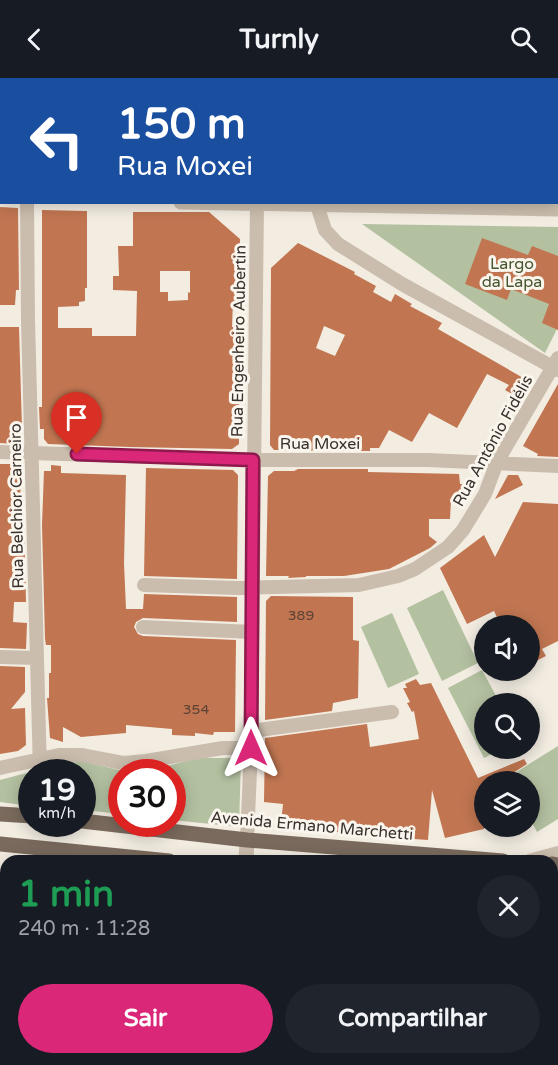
<!DOCTYPE html>
<html lang="pt">
<head>
<meta charset="utf-8">
<style>
  :root { --surface:#171b24; --page:#20242c; --text:#f1f3f6; --muted:#9ea1a6; --accent:#db2777 }
  body { margin:0; font-family:"Varela Round",sans-serif; background:var(--page); color:var(--text); height:100vh; display:flex; flex-direction:column; font-size:22px; white-space:nowrap }
  * { box-sizing:border-box; margin:0 }
  p { font-size:20px; color:var(--muted) }
  .icon { flex:none; width:33px; height:33px; fill:none; stroke:currentColor; stroke-width:2; stroke-linecap:round; stroke-linejoin:round }
  .map { position:relative; flex:1; overflow:hidden }
  .details { position:absolute; left:0px; top:777px; width:558px; height:210px; display:flex; flex-direction:column; background:var(--surface); border-radius:18px 18px 0 0; box-shadow:0 3px 15px #0003 }
  .details>* { flex:none }
  .banner { position:absolute; left:0px; top:0px; width:558px; height:126px; box-shadow:0 3px 15px #0003; background:#1a4fa0; color:#fff; overflow:hidden }
  .tools { position:absolute; left:474px; top:537px; display:grid; gap:12px }
  .tools a { display:grid; place-items:center; width:66px; height:66px; border-radius:50%; background:var(--surface); box-shadow:0 3px 15px #0003; font-size:30px }
  .speed { position:absolute; left:18px; top:681px; display:flex; gap:12px; font-size:30px; font-weight:700; text-align:center }
  .speed>* { display:grid; place-content:center; width:78px; height:78px; border-radius:50%; background:var(--surface); box-shadow:0 3px 15px #0003; line-height:1 }
  .speed small { font-size:15px; font-weight:400 }
  .speed .limit { border:9px solid #d22; background:#fff; color:#111 }
  .pin { position:absolute; display:grid; place-items:center; width:51px; height:51px; color:#fff; margin:-62px -26px; border-radius:50% 50% 50% 0; rotate:-45deg; box-shadow:0 0 6px #0007 }
  .pin .icon { rotate:45deg }
  .me { position:absolute; width:66px; margin:-33px; rotate:0deg; stroke-linejoin:round; filter:drop-shadow(0 0 4px #0008) }
  .turn { display:flex; align-items:center; gap:21px; height:126px; padding:0 18px; font-size:27px }
  .turn .icon { width:78px; height:78px; stroke-width:2.5 }
  .turn b { display:block; font-size:42px; line-height:51px }
  .round { display:grid; place-items:center; flex:none; width:63px; height:63px; border-radius:32px; background:var(--page) }
  .overview { display:flex; align-items:center; justify-content:space-between; height:102px; padding:0 18px }
  h1 { font-size:36px; font-weight:700; line-height:45px; color:#1e9e55 }
  .button { display:flex; gap:12px; margin-top:auto; padding:12px 18px }
  .button a { flex:1; height:69px; border-radius:36px; background:var(--accent); color:#fff; font-size:24px; font-weight:700; line-height:69px; text-align:center }
  .button a+a { background:var(--page); color:var(--text) }
  header { display:flex; justify-content:space-between; align-items:center; height:78px; padding:0 18px; background:var(--surface); font-size:27px; font-weight:700 }
  .map>svg:first-child { display:block }
  .green { fill:#b3c1a1 }
  .building { fill:#c17651; fill-rule:evenodd }
  .lines { fill:none; stroke-linecap:round; stroke-linejoin:round }
  .minor { stroke:#cabdad; stroke-width:14 }
  .tertiary { stroke:#cabdad; stroke-width:15 }
  .primary { stroke:#7a6a5d; stroke-width:15 }
  .route-casing { stroke:#8e194d; stroke-width:15 }
  .route { stroke:#db2777; stroke-width:10 }
  .labels { text-anchor:middle; dominant-baseline:central; stroke-width:6; stroke-linejoin:round; paint-order:stroke }
  .number-label { font-size:14px; fill:#5b4234 }
  .park-label { font-size:16px; fill:#455630; stroke:#faf5ed }
  .street-label { font-size:16px; fill:#39312b; stroke:#faf5ed }
</style>
</head>
<body>
<header><svg class="icon" aria-label="back" viewBox="0 0 24 24"><path d="M15 5l-7 7 7 7"/></svg>Turnly<svg class="icon" aria-label="search" viewBox="0 0 24 24"><circle cx="10" cy="10" r="6"/><path d="M15 15l6 6"/></svg></header>
<div class="map">
<svg width="558" height="987" viewBox="0 0 558 987">
  <rect width="100%" height="100%" fill="#f2ece1"/>
  <!-- green -->
  <path class="green" d="M362 146 558 149V249L545 275Z
    M443 512 478 585 442 603 407 530Z
    M392 535 419 596 388 610 361 549Z
    M482 592 500 625 484 626V670L502 671 484 680 448 610Z
    M558 668V741L537 754 530 741V704L506 703 505 701Z
    M198 680H241L239 749 173 742 172 694H122L121 736 83 732 82 694H49V689L81 683 123 693 155 691Z
    M34 693 32 694 31 728 0 724V702Z"/>
  <!-- building -->
  <path class="building" d="M0 129 18 130 19 212H16L15 227H0Z
    M42 132 87 133V210H85V223L79 224V228L58 229V250H92V258H136L137 213 113 212V198H119L118 168H133V134H209L240 161 239 224 233 223 232 249H239V366L232 371 130 369 48 366 44 361V351H40L39 329H42ZM160 193H190V215L188 214V222L168 223V214H160Z
    M482 160 528 177 532 168 558 178V252L542 245 549 226 511 211 507 222 465 206Z
    M298 165 355 194 354 196 376 208 373 214 391 224 395 216 412 226 410 228 442 245 438 251 532 305 523 322 505 312 509 307 487 296 457 350 429 335 412 364 389 352 379 370H370V373L274 372 270 367 271 190ZM324 248 345 257 335 278 316 270Z
    M0 249H19L22 351 21 361 16 366 0 365Z
    M558 306V379L537 378 538 376 523 368Z
    M0 386H16L20 390 21 447H24L26 524H14L13 544 27 545 26 571 0 570Z
    M51 387 61 388V395L126 397 124 485 126 531H143L144 516 237 519V544L143 540 136 544 134 549 138 556 143 558 236 562 235 654H214L213 657 195 655V658L172 657V651L126 647V655L81 659 63 649V664L50 660 47 620H49V595H51V567H46L45 561 42 447 44 393H51Z
    M146 390 233 392 238 397 237 501 144 498Z
    M298 391H368V394L459 396 460 406H462V424L451 423 450 441H429V458L437 464 430 470 389 491 344 498H306V499L288 500 289 498H266L268 398 274 393H294Z
    M508 397H518L523 407 495 421Z
    M523 424 558 426V563L542 571 546 578 530 586V548H501L494 533 467 546 440 490 484 457 495 479Z
    M271 518 353 519V562L359 563 358 620 333 625 332 633 265 642 266 523Z
    M0 588 25 589V614L11 631 25 630 26 667 18 673 0 676Z
    M416 601 420 607 431 605 478 700 524 681 527 686 499 704H484V751L445 760 432 712 428 762 357 757 281 746 283 726 264 724 265 660 367 646 370 669 419 661 414 633 412 634 407 625 410 624 403 610H407L405 606Z"/>
  <g class="lines">
    <!-- minor -->
    <path class="minor" d="M41 0 44 2
      M259 2V0
      M27 124 28 242 40 694
      M317 127 325 152 338 166 402 206 558 292
      M0 374 253 382H428L558 388
      M144 507 237 510 359 507 398 498 415 491 448 469 463 452 485 416 497 384 558 280
      M143 549 252 554
      M0 579 37 580
      M251 653 392 634
      M0 690 59 677H81L123 685 146 683 223 670H251
      M247 762 251 670 257 124
      M529 783 558 775
      M174 987 181 981"/>
    <!-- tertiary -->
    <path class="tertiary" d="M0 118H2
      M181 124 558 131
      M246 783 247 762
      M247 982 250 987"/>
    <!-- primary -->
    <path class="primary" d="M0 736 32 738
      M82 743 247 762 503 783
      M0 766 169 783
      M552 786 558 787
      M552 816 558 817"/>
  </g>
  <g class="lines">
    <!-- route casing -->
    <g class="route-casing">
      <path id="route" d="M77 376 253 382 251 670"/>
    </g>
    <!-- route -->
    <use href="#route" class="route"/>
  </g>
  <g class="labels">
    <!-- number labels -->
    <g class="number-label">
      <text x="301" y="537">389</text>
      <text x="196" y="631">354</text>
    </g>
    <!-- park labels -->
    <g class="park-label">
      <text x="512" y="186">Largo<tspan x="512" dy="18">da Lapa</tspan></text>
    </g>
    <!-- street labels -->
    <g class="street-label">
      <text transform="translate(239 263) rotate(-89)">Rua Engenheiro Aubertin</text>
      <text transform="translate(493 363) rotate(-61)">Rua Antônio Fidélis</text>
      <text x="320" y="366">Rua Moxei</text>
      <text transform="translate(17 428) rotate(-91)">Rua Belchior Carneiro</text>
      <text transform="translate(312 748) rotate(5)">Avenida Ermano Marchetti</text>
    </g>
  </g>
</svg>
<div class="tools">
<a><svg class="icon" aria-label="sound" viewBox="0 0 24 24"><path d="M4 9h4l5-4v14l-5-4H4zM17 9q2 3 0 6"/></svg></a>
<a><svg class="icon" aria-label="search" viewBox="0 0 24 24"><circle cx="10" cy="10" r="6"/><path d="M15 15l6 6"/></svg></a>
<a><svg class="icon" aria-label="layers" viewBox="0 0 24 24"><path d="M12 4l9 5-9 5-9-5zM3 14l9 5 9-5"/></svg></a>
</div>
<div class="speed"><div>19<small>km/h</small></div><div class="limit">30</div></div>
<div class="pin" style="left:77px;top:376px;background:#d93025"><svg class="icon" aria-label="arrive" viewBox="0 0 24 24"><path d="M6 21V4h12l-3 4 3 4H6"/></svg></div>
<svg class="me" style="left:251px;top:670px" viewBox="-20 -20 40 40"><path d="M0-17L14 15 0 8-14 15z" fill="#db2777" stroke="#fff" stroke-width="4"/></svg>
<div class="banner">
<div class="turn"><svg class="icon" aria-label="left" viewBox="0 0 24 24"><path d="M17 20v-9H6M10 6l-5 5 5 5"/></svg><div><b>150 m</b>Rua Moxei</div></div>
</div>
<section class="details">
<div class="overview"><div><h1>1 min</h1><p>240 m · 11:28</p></div><a class="round"><svg class="icon" aria-label="close" viewBox="0 0 24 24"><path d="M6 6l12 12M18 6L6 18"/></svg></a></div>
<div class="button"><a>Sair</a><a>Compartilhar</a></div>
</section>
</div>
</body>
</html>
